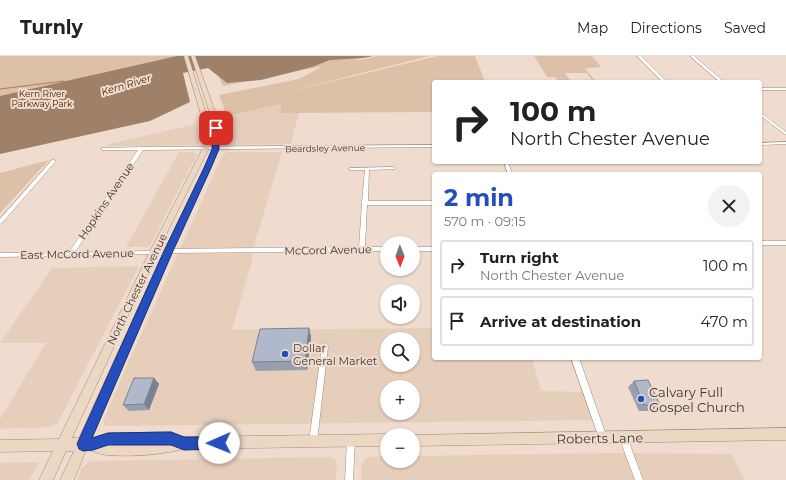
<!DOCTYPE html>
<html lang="en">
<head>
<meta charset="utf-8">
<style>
  :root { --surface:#fff; --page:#f2f2f2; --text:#222; --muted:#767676; --line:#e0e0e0; --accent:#254ebc }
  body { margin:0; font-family:Montserrat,sans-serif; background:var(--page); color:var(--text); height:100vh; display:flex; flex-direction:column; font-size:15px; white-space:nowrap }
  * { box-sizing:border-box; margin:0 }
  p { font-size:13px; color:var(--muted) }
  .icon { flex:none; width:22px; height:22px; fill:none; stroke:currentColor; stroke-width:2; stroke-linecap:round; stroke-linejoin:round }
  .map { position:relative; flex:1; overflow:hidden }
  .sheet { position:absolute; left:432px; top:116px; width:330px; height:188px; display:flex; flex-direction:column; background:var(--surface); border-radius:4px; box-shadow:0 1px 3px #0004 }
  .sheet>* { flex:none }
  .hud { position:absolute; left:432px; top:24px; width:330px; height:84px; border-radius:4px; box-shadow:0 1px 3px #0004; background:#fff; color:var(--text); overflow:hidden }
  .needle { width:26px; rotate:179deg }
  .tools { position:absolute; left:380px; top:180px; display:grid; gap:8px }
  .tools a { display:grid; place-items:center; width:40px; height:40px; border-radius:50%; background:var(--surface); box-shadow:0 1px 3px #0004; font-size:20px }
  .pin { position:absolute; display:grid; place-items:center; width:34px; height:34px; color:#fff; margin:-17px; border-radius:8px; box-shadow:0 2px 6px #0006 }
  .me { position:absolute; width:44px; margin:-22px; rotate:269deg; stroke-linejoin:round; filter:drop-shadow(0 0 3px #0008) }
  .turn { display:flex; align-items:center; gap:14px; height:84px; padding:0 12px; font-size:18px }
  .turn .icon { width:52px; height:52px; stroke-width:2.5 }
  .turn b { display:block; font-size:28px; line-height:34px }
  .round { display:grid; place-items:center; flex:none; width:42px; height:42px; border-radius:21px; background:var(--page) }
  .head { display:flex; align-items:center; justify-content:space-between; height:68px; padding:0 12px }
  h1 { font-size:24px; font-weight:700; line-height:30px; color:var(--accent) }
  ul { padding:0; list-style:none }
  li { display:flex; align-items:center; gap:12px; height:50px; margin:0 8px 6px; padding:0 4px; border:2px solid var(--line); border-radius:4px }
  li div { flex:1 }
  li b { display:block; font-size:15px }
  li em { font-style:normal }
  header { display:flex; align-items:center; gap:24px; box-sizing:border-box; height:56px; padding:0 20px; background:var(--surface); border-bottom:1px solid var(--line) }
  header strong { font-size:19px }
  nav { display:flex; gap:22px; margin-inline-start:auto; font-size:14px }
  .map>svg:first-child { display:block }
  .built { fill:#e7cebb; fill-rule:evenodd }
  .green { fill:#ddc0a8 }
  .water { fill:#9f8169 }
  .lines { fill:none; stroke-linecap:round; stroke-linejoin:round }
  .stream { stroke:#9f8169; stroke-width:1 }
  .street-casing { stroke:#9d8d7f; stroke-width:1 }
  .secondary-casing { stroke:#9d8d7f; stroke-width:1 }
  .street { fill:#fff; fill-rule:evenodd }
  .secondary { fill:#ecd7c3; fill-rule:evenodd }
  .wall { fill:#979faf }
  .shaded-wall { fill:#7b828f }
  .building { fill:#b0b9cc; stroke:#7b828f }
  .route { fill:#254ebc; stroke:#18337a }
  .poi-dot { fill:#254ebc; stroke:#efdcce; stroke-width:1.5 }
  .labels { text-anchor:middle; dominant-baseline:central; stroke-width:4; stroke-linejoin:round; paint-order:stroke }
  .far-park-label { font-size:9px; fill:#402101; stroke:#efdcce }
  .far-street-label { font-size:9px; fill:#403833; stroke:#efdcce }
  .far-water-label { font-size:10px; font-style:italic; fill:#452605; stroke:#efdcce }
  .street-label { font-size:11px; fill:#403833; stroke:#efdcce }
  .poi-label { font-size:11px; fill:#403833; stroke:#efdcce; text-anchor:start }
  .near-poi-label { font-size:13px; fill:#403833; stroke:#efdcce; text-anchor:start }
  .near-street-label { font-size:13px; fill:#403833; stroke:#efdcce }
</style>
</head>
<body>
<header>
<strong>Turnly</strong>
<nav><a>Map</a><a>Directions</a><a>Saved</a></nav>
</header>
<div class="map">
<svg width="786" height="424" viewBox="0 0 786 424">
  <rect width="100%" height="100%" fill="#efdcce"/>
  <!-- built -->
  <path class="built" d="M281 48 280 57 299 56 291 88 226 89 227 60Z
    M196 68 198 73 199 88 197 89 109 90V88Z
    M179 96H193L197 99 149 191H126Z
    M229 96H282L254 190 252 205 232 274 434 272V302H532L541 335 590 336 601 364 108 370 104 369 103 366 125 314 223 98ZM387 283H413V309H387ZM387 331H413V357H387Z
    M139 210 57 368 49 371 0 373V363L46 287H0L52 212Z
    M610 397 731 398 745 424H361L362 409 364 405 368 401 387 400V405H413V400Z
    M330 401 334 403 337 407 336 424H77L81 413 90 405Z
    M39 406 30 424H0V407Z"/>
  <!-- green -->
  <path class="green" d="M0 0H371L353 4H361L377 0H430L278 38 438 0H475L485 26H434V56L280 57 281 48 227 60 219 39 299 23 323 10 223 30 214 10 176 17 0 95Z
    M534 0H592L601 11 585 12 596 26H593L587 17H565L571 26H559L555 21H547Z
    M49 104 0 157V117Z"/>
  <!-- water -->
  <path class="water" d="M177 0H373L363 2 330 4 312 11 261 24 227 27 208 12 183 17 190 46 150 65 0 98V40Z"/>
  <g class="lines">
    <!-- stream -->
    <path class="stream" d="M0 33 64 25"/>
    <!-- street casing -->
    <g class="street-casing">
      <path id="street" d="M637 0H641L667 26H663Z
        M690 0H694L724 26H720Z
        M760 32H786V34H760Z
        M760 56 786 76V79L760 59Z
        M786 86V88L760 89V87Z
        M434 89V91L143 94 75 196 153 195 156 197 155 198 0 201V197L69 196 138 94H102V92L142 91Z
        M52 104H54L56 105 2 167 0 168V163Z
        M504 106H508L512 118H508Z
        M393 111 395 112V113L369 114 368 145H434V149H367L365 191H387V195L168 197 165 195 168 193 359 191 362 148 361 147 362 146 365 114H350L348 113 350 112Z
        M760 185H786V189H760Z
        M413 191H434V195H413Z
        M325 287 327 288 328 290 317 386 316 389 313 390 310 389 309 386 322 290 323 288Z
        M571 302H579L607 382 606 385 603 386 600 385 599 382Z
        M623 377 626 378 643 424H635L619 381 620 378Z
        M351 381 354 382 355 385 353 424H345L347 385 348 382Z"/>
    </g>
    <!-- secondary casing -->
    <g class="secondary-casing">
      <path id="secondary" d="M184 0H188L211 73V88L157 197 72 382H79L164 195 213 93V72L210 58 191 0H195L216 58 219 72V93L172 195 92 382 108 377 171 376 184 381 387 378 390 379H387V390L184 393C159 399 133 401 107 399 100 399 94 394 86 394L74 424H60L74 395H66L53 424H39L53 395 0 396V384L59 383 149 197 205 88V73Z
        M786 372V384L413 390V379H410Z"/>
    </g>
    <!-- street -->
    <use href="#street" class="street"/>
    <!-- secondary -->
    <use href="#secondary" class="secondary"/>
  </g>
  <!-- wall -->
  <path class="wall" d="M309 272 311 281 307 314 256 315 252 306Z
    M154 322 159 328 149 354 129 355 123 349Z
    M634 325 660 349 654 355H639L628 331Z"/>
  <!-- shaded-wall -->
  <path class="shaded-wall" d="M309 272 311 281 307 314 305 305Z
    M154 322 159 328 149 354 144 348Z"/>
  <!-- building -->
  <path class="building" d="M309 272 305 305 252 306 260 273Z
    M134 322H154L144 348 123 349Z
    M648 324 660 349H644L634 325Z"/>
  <!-- route -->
  <path class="route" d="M214 70 219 72V93L211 112 173 195 92 382 108 377 171 376 184 381H219L223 383 225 387 223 391 219 393 184 394 171 389H108L93 394 83 395 79 393 77 388 164 195 204 112 212 93Z"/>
  <!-- markers -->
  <g class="poi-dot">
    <circle cx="285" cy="298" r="4"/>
    <circle cx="641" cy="343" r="4"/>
  </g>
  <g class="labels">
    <!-- far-park labels -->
    <g class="far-park-label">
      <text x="42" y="37">Kern River<tspan x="42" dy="10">Parkway Park</tspan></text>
    </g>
    <!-- far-street labels -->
    <g class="far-street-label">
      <text transform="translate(325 92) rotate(-1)">Beardsley Avenue</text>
    </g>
    <!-- far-water labels -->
    <g class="far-water-label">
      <text transform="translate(126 29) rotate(-17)">Kern River</text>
    </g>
    <!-- street labels -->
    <g class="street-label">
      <text transform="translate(106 145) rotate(-56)">Hopkins Avenue</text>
      <text transform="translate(328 194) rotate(-1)">McCord Avenue</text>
      <text transform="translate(77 198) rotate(-1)">East McCord Avenue</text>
      <text transform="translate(137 233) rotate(-64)">North Chester Avenue</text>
    </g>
    <!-- poi labels -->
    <g class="poi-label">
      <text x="293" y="292">Dollar<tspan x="293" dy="13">General Market</tspan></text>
    </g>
    <!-- near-poi labels -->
    <g class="near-poi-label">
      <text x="649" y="336">Calvary Full<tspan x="649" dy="15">Gospel Church</tspan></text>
    </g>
    <!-- near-street labels -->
    <g class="near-street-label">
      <text transform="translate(600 382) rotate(-1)">Roberts Lane</text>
    </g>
  </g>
</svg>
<div class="tools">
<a><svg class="needle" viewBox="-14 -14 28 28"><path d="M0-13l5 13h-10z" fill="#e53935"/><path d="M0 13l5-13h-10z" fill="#767676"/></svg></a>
<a><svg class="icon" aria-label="sound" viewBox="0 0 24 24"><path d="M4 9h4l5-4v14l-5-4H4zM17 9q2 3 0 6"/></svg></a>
<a><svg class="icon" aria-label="search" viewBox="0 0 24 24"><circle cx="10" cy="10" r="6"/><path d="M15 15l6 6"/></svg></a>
<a>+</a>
<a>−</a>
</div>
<div class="pin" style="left:216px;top:72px;background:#d93025"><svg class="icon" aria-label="arrive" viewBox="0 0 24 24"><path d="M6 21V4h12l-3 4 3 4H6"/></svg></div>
<svg class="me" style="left:219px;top:387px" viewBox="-20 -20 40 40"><circle r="19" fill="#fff"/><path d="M0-13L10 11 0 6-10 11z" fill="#254ebc"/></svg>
<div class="hud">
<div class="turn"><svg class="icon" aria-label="right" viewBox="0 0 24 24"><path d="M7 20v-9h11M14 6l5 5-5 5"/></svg><div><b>100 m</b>North Chester Avenue</div></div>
</div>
<section class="sheet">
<div class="head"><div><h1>2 min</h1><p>570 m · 09:15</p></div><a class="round"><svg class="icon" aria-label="close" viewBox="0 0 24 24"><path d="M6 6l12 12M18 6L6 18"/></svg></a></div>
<ul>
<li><svg class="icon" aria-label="right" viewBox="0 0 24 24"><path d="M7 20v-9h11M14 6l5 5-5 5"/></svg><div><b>Turn right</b><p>North Chester Avenue</p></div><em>100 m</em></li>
<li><svg class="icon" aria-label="arrive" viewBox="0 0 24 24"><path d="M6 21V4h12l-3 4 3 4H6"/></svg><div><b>Arrive at destination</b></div><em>470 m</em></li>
</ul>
</section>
</div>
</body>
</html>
